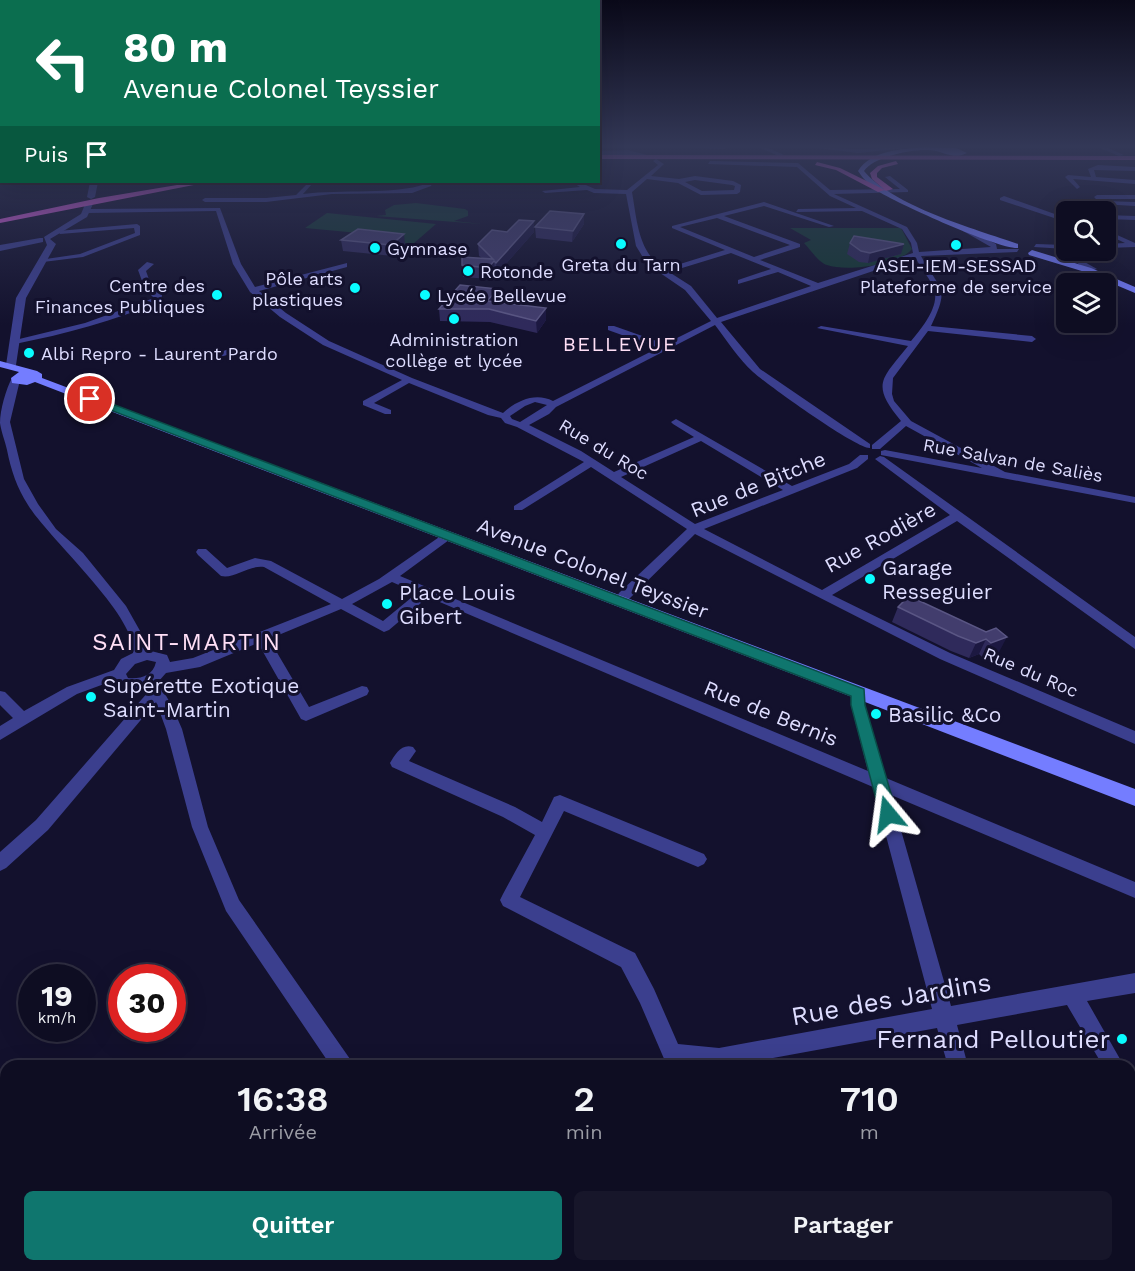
<!DOCTYPE html>
<html lang="fr">
<head>
<meta charset="utf-8">
<style>
  :root { --surface:#0e0d22; --page:#17162a; --text:#f1f3f6; --muted:#9b9ca5; --line:#2e2d40; --accent:#0f766e }
  body { margin:0; font-family:"Work Sans",sans-serif; background:var(--page); color:var(--text); height:100vh; display:flex; flex-direction:column; font-size:22px; white-space:nowrap }
  * { box-sizing:border-box; margin:0 }
  p { font-size:20px; color:var(--muted) }
  .icon { flex:none; width:33px; height:33px; fill:none; stroke:currentColor; stroke-width:2; stroke-linecap:round; stroke-linejoin:round }
  .map { position:relative; flex:1; overflow:hidden }
  .panel { position:absolute; left:0px; top:1060px; width:1136px; height:212px; display:flex; flex-direction:column; background:var(--surface); border-radius:18px 18px 0 0; box-shadow:0 6px 24px #0002,0 0 0 2px var(--line) }
  .panel>* { flex:none }
  .guide { position:absolute; left:0px; top:0px; width:600px; height:183px; box-shadow:0 6px 24px #0002,0 0 0 2px var(--line); background:#0b6e4f; color:#fff; overflow:hidden }
  .tools { position:absolute; left:1056px; top:201px; display:grid; gap:12px }
  .tools a { display:grid; place-items:center; width:60px; height:60px; border-radius:9px; background:var(--surface); box-shadow:0 6px 24px #0002,0 0 0 2px var(--line); font-size:30px }
  .speed { position:absolute; left:18px; top:964px; display:flex; gap:12px; font-size:30px; font-weight:700; text-align:center }
  .speed>* { display:grid; place-content:center; width:78px; height:78px; border-radius:50%; background:var(--surface); box-shadow:0 6px 24px #0002,0 0 0 2px var(--line); line-height:1 }
  .speed small { font-size:15px; font-weight:400 }
  .speed .limit { border:9px solid #d22; background:#fff; color:#111 }
  .pin { position:absolute; display:grid; place-items:center; width:51px; height:51px; color:#fff; margin:-26px; border:3px solid #fff; border-radius:50%; box-shadow:0 2px 6px #0007 }
  .me { position:absolute; width:66px; margin:-33px; rotate:344deg; stroke-linejoin:round; filter:drop-shadow(0 0 4px #0008) }
  .turn { display:flex; align-items:center; gap:21px; height:126px; padding:0 24px; font-size:27px }
  .turn .icon { width:78px; height:78px; stroke-width:2.5 }
  .turn b { display:block; font-size:42px; line-height:51px }
  .then { display:flex; align-items:center; height:57px; padding:0 24px; background:#0003; gap:12px; font-size:22px }
  .eta { display:flex; justify-content:space-evenly; align-items:center; height:102px; text-align:center }
  .eta b { font-size:36px; font-weight:600; line-height:42px }
  .button { display:flex; gap:12px; margin-top:auto; padding:12px 24px }
  .button a { flex:1; height:69px; border-radius:9px; background:var(--accent); color:#fff; font-size:24px; font-weight:600; line-height:69px; text-align:center }
  .button a+a { background:var(--page); color:var(--text) }
  .map>svg:first-child { display:block }
  .green { fill:#143833 }
  .lines { fill:none; stroke-linecap:round; stroke-linejoin:round }
  .minor { fill:#3b3f8e; fill-rule:evenodd }
  .tertiary { fill:#3b3f8e; fill-rule:evenodd }
  .secondary { fill:#747dff; fill-rule:evenodd }
  .trunk { fill:#db5edb; fill-rule:evenodd }
  .wall { fill:#2f2a5b }
  .shaded-wall { fill:#1c1841 }
  .building { fill:#423d6d; stroke:#5a5684; stroke-width:1.5 }
  .route { fill:#0f766e; stroke:#0a4d48; stroke-width:1.5 }
  .poi-dot { fill:#09fcff; stroke:#13112d; stroke-width:2 }
  .labels { text-anchor:middle; dominant-baseline:central; stroke-width:6; stroke-linejoin:round; paint-order:stroke }
  .far-poi-label { font-size:18px; fill:#deddff; stroke:#13112d; text-anchor:start }
  .far-street-label { font-size:18px; fill:#deddff; stroke:#13112d }
  .far-quarter-label { font-size:20px; letter-spacing:1.5px; fill:#ffdff6; stroke:#13112d }
  .street-label { font-size:21px; fill:#deddff; stroke:#13112d }
  .poi-label { font-size:21px; fill:#deddff; stroke:#13112d; text-anchor:start }
  .quarter-label { font-size:24px; letter-spacing:1.5px; fill:#ffdff6; stroke:#13112d }
  .near-street-label { font-size:26px; fill:#deddff; stroke:#13112d }
  .near-poi-label { font-size:26px; fill:#deddff; stroke:#13112d; text-anchor:end }
</style>
</head>
<body>
<div class="map">
<svg width="1135" height="1271" viewBox="0 0 1135 1271">
  <rect width="100%" height="100%" fill="#13112d"/>
  <!-- green -->
  <path class="green" d="M416 203 465 209 468 211V216L454 221 482 224 376 216 386 215 385 210 394 205Z
    M327 213 436 224 413 244 374 240 380 235 305 228Z
    M790 228H901L912 249C899 265 847 272 827 265 819 263 810 249 804 243L811 240Z"/>
  <g class="lines">
    <!-- minor -->
    <path class="minor" d="M0 147H2V150H0Z
      M666 147H727L725 149Z
      M758 147H766L784 155 779 156Z
      M809 147 858 149 917 147 858 153Z
      M1098 147H1106L1124 155 1119 156Z
      M628 150 647 155H598V151Z
      M656 159 664 164 651 176 679 179 695 176 733 181 741 185 740 192 737 194 701 195 678 183 647 179 632 192C637 220 638 252 664 269L725 250 672 228V226L764 202 834 226 829 227 764 206 724 216 800 244V247L760 260 818 283 913 253 911 243 902 229 862 211 796 212 798 209 856 208 830 196 797 167 708 164 710 161 798 163 830 190 900 189 885 177 890 176 908 190V192L834 194 907 227 917 243 919 252 991 247 963 231 965 228 996 244 997 249H1019L1017 252 921 256C941 292 950 286 931 326L1032 336 1036 339 1032 342 928 331 893 378 892 394 894 401 911 421 1005 472 1135 497V503L881 455V451L885 450 982 468 906 426 880 449H872V445L901 421C870 384 882 379 908 346L817 328 821 326 911 341C922 328 942 304 933 286 928 276 920 267 915 257L721 322 760 369 870 444V448C858 450 766 384 753 372 739 359 727 341 715 325L556 407 549 414 529 425 581 451 614 472 694 437 673 424 671 422 676 419 792 486 849 464 860 455H868V459L857 468 704 529 822 590 950 515 875 459 880 456 884 457 1135 637V649L957 521 832 595 950 653 1135 731V744L940 659 695 534 629 599 625 606H615L614 603 619 593 687 529 591 467 522 510H514V506L584 462 517 427 505 423 501 418 488 415 409 383 374 403 391 410V414H385L363 405V401L402 380 323 345 280 317 250 292 233 264 216 211 87 213 84 211 87 209 220 208 241 264 255 287 347 263V267L259 291 286 313 329 341 412 378 503 413C517 400 536 392 553 401L658 348 608 330V326H614L665 344 711 321 685 290 647 264 636 246 626 194 594 193 587 190 545 193 542 191 580 187 572 182H579L595 189 627 190 658 165 653 161ZM695 180 732 185 735 186 734 190 702 191 685 182ZM717 218 790 245 754 257 680 227ZM731 253 771 269 738 280V284L778 272 811 286 717 318 691 286 669 272ZM535 402 547 405 520 422 512 419 510 416 525 406ZM701 441 783 490 695 524 621 477Z
      M1098 165 1135 167V171L1094 170 1096 177 1135 180V184L1073 179 1080 187 1077 189 1065 177 1068 175 1091 177 1088 169Z
      M0 169H2V173H0Z
      M309 182H319L312 184 303 194C341 189 394 195 426 184L427 182H433L431 186 412 193 332 194 266 202H205L202 200 205 198H266L296 195Z
      M1097 195H1135V199H1102L1105 201 1135 202V206L1101 204 1094 197Z
      M1004 196 1066 218V222L1000 200V198Z
      M1106 215 1135 216V220L1106 219Z
      M137 224 140 226V235L83 257 43 262 39 260 80 254 135 233 134 228 60 234 58 231Z
      M1106 230 1135 243V247L1106 248V244L1125 243 1106 234Z
      M1036 244 1066 245V250H1073L1074 256 1097 269 1090 271 1069 258 1066 250V249L1034 247Z
      M147 262 154 264 146 271 152 288 162 295 161 301C114 321 65 334 15 344L11 341 85 323 154 298 145 289 138 270Z
      M231 348 234 349V353L220 357 216 354Z
      M12 378 20 380 10 422 24 479 38 504 56 529 83 553 126 606 148 645 147 650 167 655 170 662 193 658 331 604 264 567C248 565 235 579 221 576L198 555 196 552 198 549H206L227 568 255 558 271 561 342 599 379 579 445 533 449 534 451 537 449 540 400 576 868 771 851 705 854 689H864L866 693 865 705 886 778 1135 882V898L891 795 951 1006 1135 973V993L1087 1001 1124 1066H1103L1067 1005 957 1025 968 1066H948L937 1028 729 1066C709 1066 684 1069 665 1061L640 1003 621 967 503 906 500 900 503 894 535 835 503 817 392 767 390 763C395 754 402 743 413 747L416 751 409 761 515 807 542 822 554 797 560 795 704 854 707 859 704 864 698 867 564 811 520 897 635 953 654 989 678 1044 719 1048 932 1009 873 787 428 597 389 630 384 632 341 609 269 639 309 707 362 686 367 687 369 691 367 695 306 721 301 719 258 643 200 667 166 673 158 682 172 706 182 729 208 827 239 900 350 1059 353 1066H331L226 911 192 827 166 729 156 702 48 830 6 868 0 871V852L36 820 149 691 147 687 135 689 118 686 115 680 77 694 0 740V726L13 718 0 705V691L5 692 24 711 67 687 114 670 121 659 133 653C137 616 49 539 28 505 17 488 11 470 7 450 5 441 1 431 0 423 0 410 6 389 12 378ZM392 582 417 593 383 621 352 604ZM147 660 156 662C153 676 141 679 128 678L126 674 135 664Z
      M0 1152 6 1154V1177L0 1175Z
      M285 1266H325L327 1271H287Z
      M555 1266H583L585 1271H557Z
      M649 1266H673L672 1271H648Z
      M1002 1266H1026L1027 1271H1003Z"/>
    <!-- tertiary -->
    <path class="tertiary" d="M90 182H98L95 197 91 199 87 197Z
      M86 202 93 204 87 217 50 239 56 244 26 298 16 365 15 367H7L6 365 16 298 47 245 44 237 81 214Z
      M40 238H43V242L0 251V245Z"/>
    <!-- secondary -->
    <path class="secondary" d="M925 147 956 148 967 153C955 159 948 154 936 151 919 147 874 156 864 171 893 206 975 229 1018 244V248C998 249 901 205 881 193 871 187 864 180 858 171 871 150 902 149 925 147Z
      M1032 250 1091 268 1135 287V293L1085 272 1029 255 1028 253Z
      M0 361 37 371 42 374V378L1135 789V806L35 382 27 385 12 383 11 378 19 372 0 367Z"/>
    <!-- trunk -->
    <path class="trunk" d="M598 155 1135 156V160L598 159Z
      M896 161 898 164 882 168 877 173V177L893 189 886 191 872 179 870 173 878 166Z
      M817 162 840 168 885 190 878 192 836 170 815 165Z
      M195 182H209L0 223V219L99 198Z"/>
  </g>
  <!-- wall -->
  <path class="wall" d="M584 214V224L572 242 536 238 535 227Z
    M507 232H534L497 274 495 273 489 279 463 277 462 265 482 258 479 256 478 244Z
    M341 240 405 245 393 256 343 251Z
    M850 243 901 254 868 263 859 262 847 254Z
    M499 301 498 302 546 320 537 333 490 322 440 321 439 309Z
    M898 607 986 632 999 652 983 658 979 654 969 658 951 651 892 622Z
    M1130 1092 1135 1101V1113L1130 1116Z"/>
  <!-- shaded-wall -->
  <path class="shaded-wall" d="M584 214V224L572 242 573 231Z
    M534 221V232L497 274 496 263Z
    M404 234 405 245 393 256 391 245Z
    M904 244 901 254 868 263 870 253Z
    M494 261 495 273 489 279 488 268Z
    M498 289 499 301 491 310 487 301Z
    M546 308V320L537 333 536 321Z
    M1007 637 999 652 983 658 991 643Z
    M986 639 979 654 969 658 976 643Z"/>
  <!-- building -->
  <path class="building" d="M550 211 584 214 573 231 535 227Z
    M519 220 534 221 496 263 494 261 488 268 462 265V257L493 259 478 244 492 230 507 232Z
    M358 229 404 234 391 245 341 240Z
    M854 236 904 244 870 253 861 251 850 243Z
    M460 285 498 289 487 301 546 308 536 321 489 309H439Z
    M909 596 986 632 996 628 1007 637 991 643 986 639 976 643 958 636 898 607Z
    M1130 1092 1135 1101V1110L1130 1111Z"/>
  <!-- sky -->
  <linearGradient id="sky" x2="0" y2="1"><stop stop-color="#0a0919"/><stop offset="0.45" stop-color="#333857"/><stop offset="1" stop-color="#333857" stop-opacity="0"/></linearGradient>
  <rect width="1135" height="325" fill="url(#sky)"/>
  <!-- route -->
  <path class="route" d="M87 397H94L864 689 865 705 897 814 894 819 888 821 882 819 880 814 851 705V696L87 401Z"/>
  <!-- markers -->
  <g class="poi-dot">
    <circle cx="621" cy="244" r="6"/>
    <circle cx="956" cy="245" r="6"/>
    <circle cx="375" cy="248" r="6"/>
    <circle cx="468" cy="271" r="6"/>
    <circle cx="355" cy="288" r="6"/>
    <circle cx="217" cy="295" r="6"/>
    <circle cx="425" cy="295" r="6"/>
    <circle cx="454" cy="319" r="6"/>
    <circle cx="29" cy="353" r="6"/>
    <circle cx="870" cy="579" r="6"/>
    <circle cx="387" cy="604" r="6"/>
    <circle cx="91" cy="697" r="6"/>
    <circle cx="876" cy="714" r="6"/>
    <circle cx="1122" cy="1039" r="6"/>
  </g>
  <g class="labels">
    <!-- far-poi labels -->
    <g class="far-poi-label">
      <text x="387" y="248">Gymnase</text>
      <text x="621" y="264" text-anchor="middle">Greta du Tarn</text>
      <text x="956" y="265" text-anchor="middle">ASEI-IEM-SESSAD<tspan x="956" dy="21">Plateforme de service</tspan></text>
      <text x="480" y="271">Rotonde</text>
      <text x="343" y="278" text-anchor="end">Pôle arts<tspan x="343" dy="21">plastiques</tspan></text>
      <text x="205" y="285" text-anchor="end">Centre des<tspan x="205" dy="21">Finances Publiques</tspan></text>
      <text x="437" y="295">Lycée Bellevue</text>
      <text x="454" y="339" text-anchor="middle">Administration<tspan x="454" dy="21">collège et lycée</tspan></text>
      <text x="41" y="353">Albi Repro - Laurent Pardo</text>
    </g>
    <!-- far-street labels -->
    <g class="far-street-label">
      <text transform="translate(604 449) rotate(31)">Rue du Roc</text>
      <text transform="translate(1013 460) rotate(10)">Rue Salvan de Saliès</text>
      <text transform="translate(1031 672) rotate(23)">Rue du Roc</text>
    </g>
    <!-- far-quarter labels -->
    <g class="far-quarter-label">
      <text x="620" y="344">BELLEVUE</text>
    </g>
    <!-- street labels -->
    <g class="street-label">
      <text transform="translate(758 484) rotate(-22)">Rue de Bitche</text>
      <text transform="translate(880 537) rotate(-29)">Rue Rodière</text>
      <text transform="translate(593 568) rotate(21)">Avenue Colonel Teyssier</text>
      <text transform="translate(771 713) rotate(22)">Rue de Bernis</text>
    </g>
    <!-- poi labels -->
    <g class="poi-label">
      <text x="882" y="567">Garage<tspan x="882" dy="24">Resseguier</tspan></text>
      <text x="399" y="592">Place Louis<tspan x="399" dy="24">Gibert</tspan></text>
      <text x="103" y="685">Supérette Exotique<tspan x="103" dy="24">Saint-Martin</tspan></text>
      <text x="888" y="714">Basilic &amp;Co</text>
    </g>
    <!-- quarter labels -->
    <g class="quarter-label">
      <text x="187" y="642">SAINT-MARTIN</text>
    </g>
    <!-- near-street labels -->
    <g class="near-street-label">
      <text transform="translate(891 999) rotate(-10)">Rue des Jardins</text>
    </g>
    <!-- near-poi labels -->
    <g class="near-poi-label">
      <text x="1110" y="1039">Fernand Pelloutier</text>
    </g>
  </g>
</svg>
<div class="tools">
<a><svg class="icon" aria-label="search" viewBox="0 0 24 24"><circle cx="10" cy="10" r="6"/><path d="M15 15l6 6"/></svg></a>
<a><svg class="icon" aria-label="layers" viewBox="0 0 24 24"><path d="M12 4l9 5-9 5-9-5zM3 14l9 5 9-5"/></svg></a>
</div>
<div class="speed"><div>19<small>km/h</small></div><div class="limit">30</div></div>
<div class="pin" style="left:90px;top:399px;background:#d93025"><svg class="icon" aria-label="arrive" viewBox="0 0 24 24"><path d="M6 21V4h12l-3 4 3 4H6"/></svg></div>
<svg class="me" style="left:888px;top:814px" viewBox="-20 -20 40 40"><path d="M0-17L14 15 0 8-14 15z" fill="#0f766e" stroke="#fff" stroke-width="4"/></svg>
<div class="guide">
<div class="turn"><svg class="icon" aria-label="left" viewBox="0 0 24 24"><path d="M17 20v-9H6M10 6l-5 5 5 5"/></svg><div><b>80 m</b>Avenue Colonel Teyssier</div></div>
<div class="then">Puis<svg class="icon" aria-label="arrive" viewBox="0 0 24 24"><path d="M6 21V4h12l-3 4 3 4H6"/></svg></div>
</div>
<section class="panel">
<div class="eta">
<div><b>16:38</b><p>Arrivée</p></div>
<div><b>2</b><p>min</p></div>
<div><b>710</b><p>m</p></div>
</div>
<div class="button"><a>Quitter</a><a>Partager</a></div>
</section>
</div>
</body>
</html>
